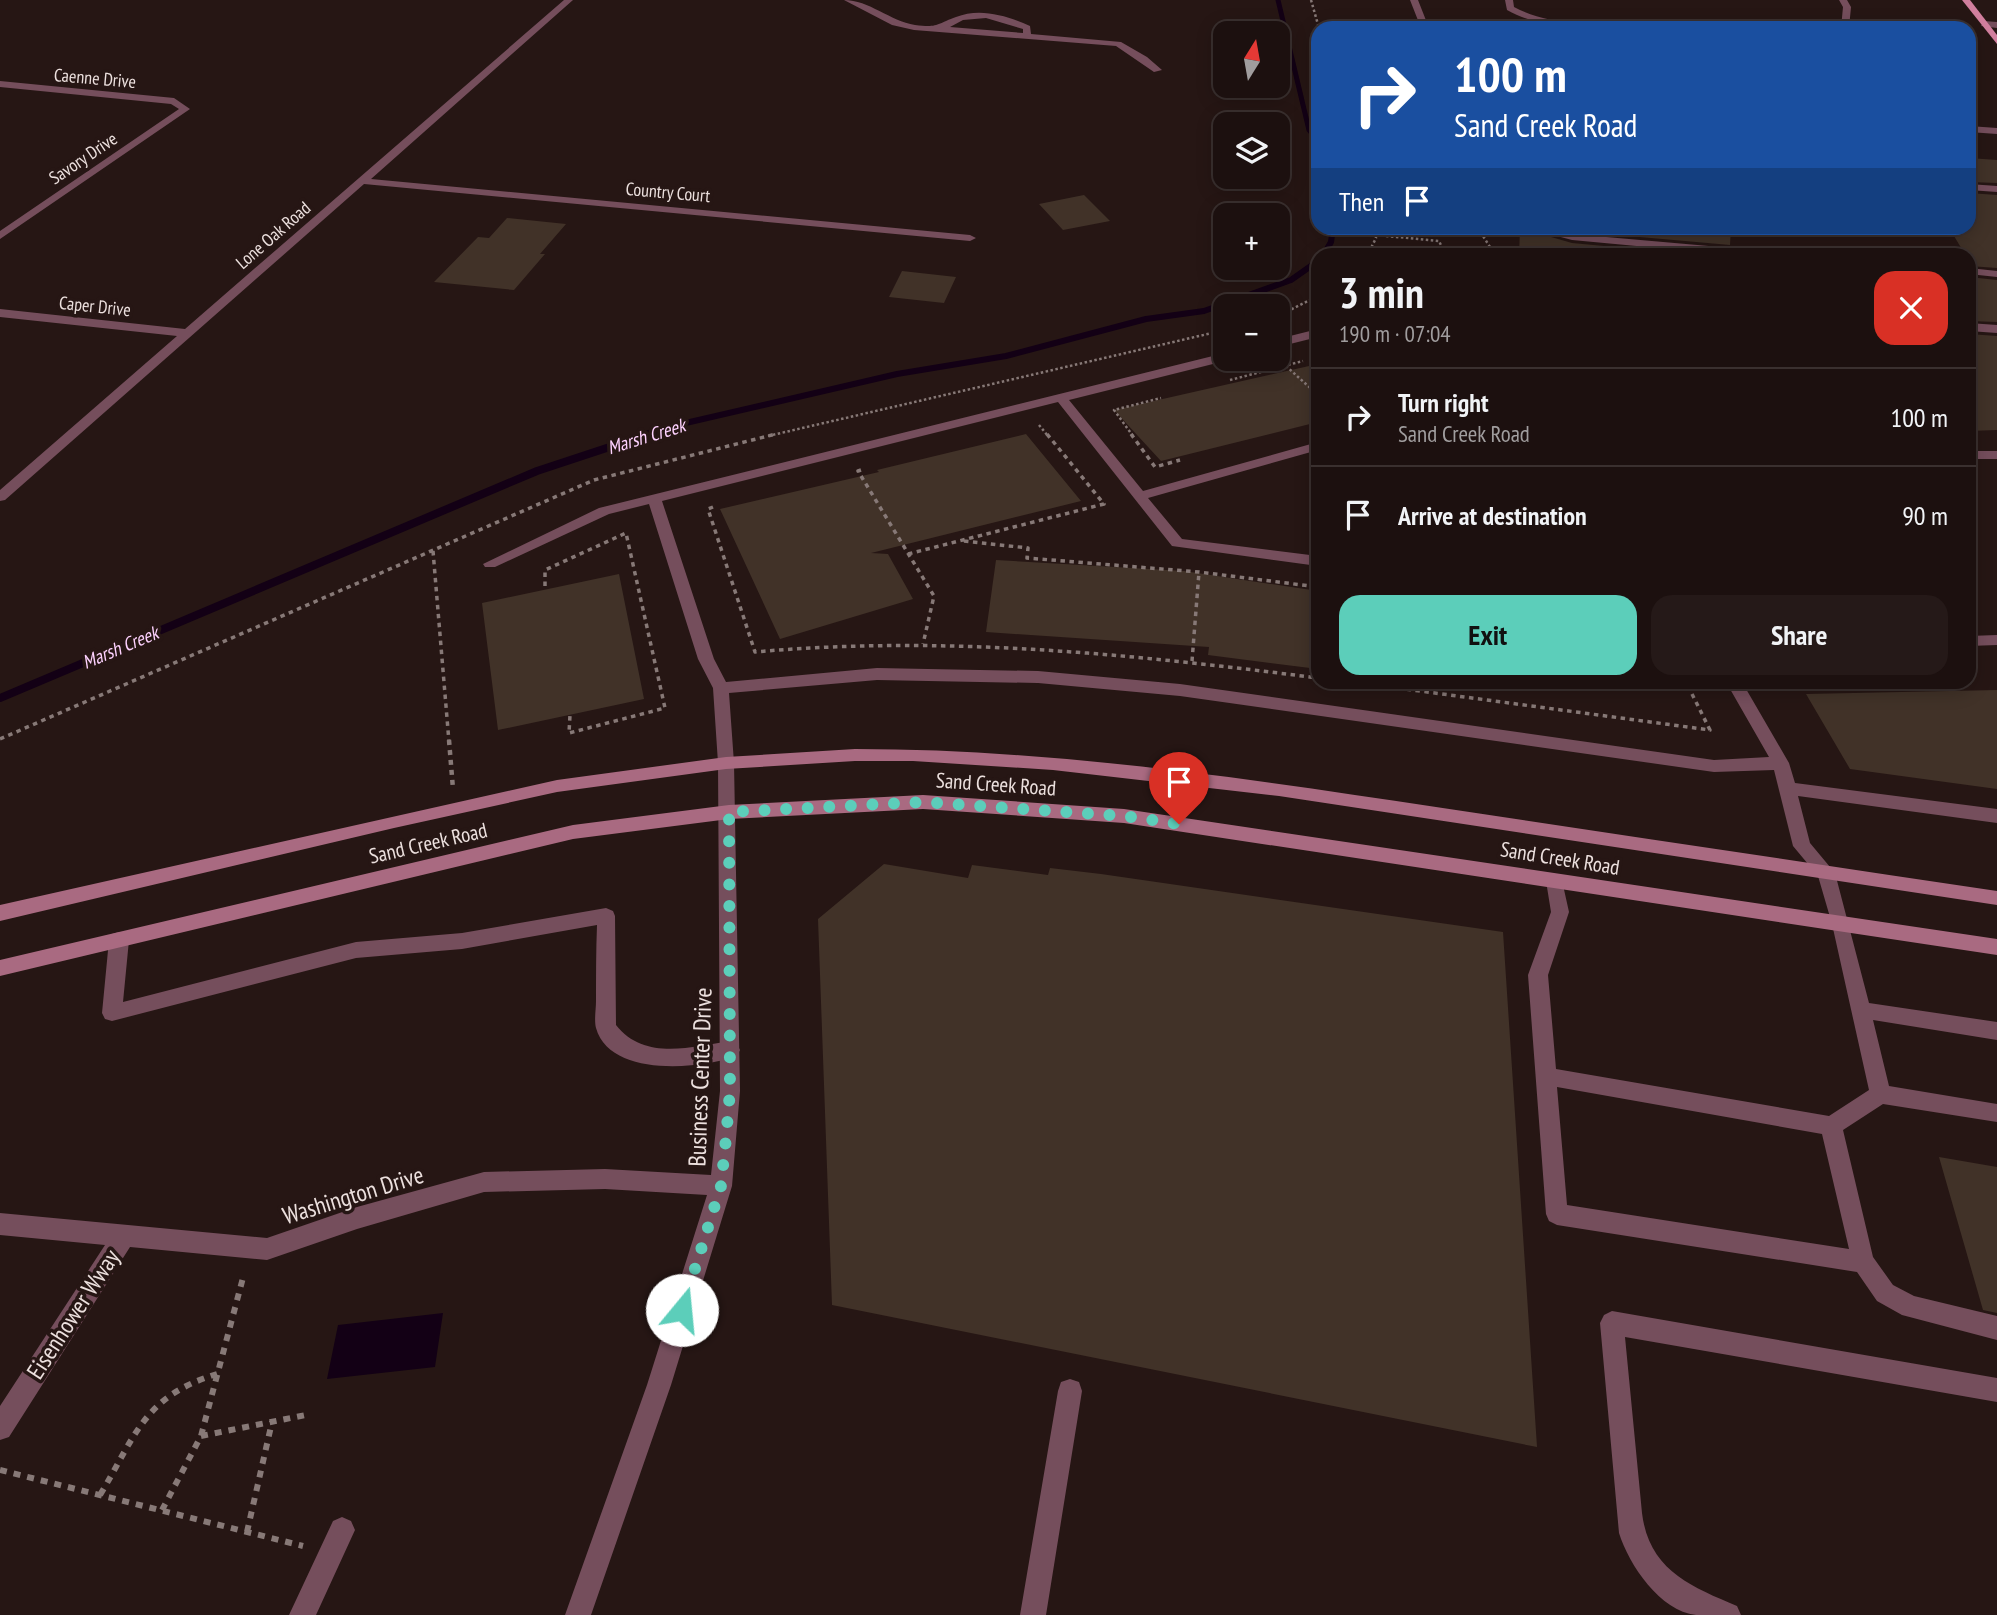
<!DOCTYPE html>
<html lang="en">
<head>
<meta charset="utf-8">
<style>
  :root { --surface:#1c100f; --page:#251918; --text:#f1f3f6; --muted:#a09d9e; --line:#3a302f; --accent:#5cceba }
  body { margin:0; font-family:"PT Sans Narrow",sans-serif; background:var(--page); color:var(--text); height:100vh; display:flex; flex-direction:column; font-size:26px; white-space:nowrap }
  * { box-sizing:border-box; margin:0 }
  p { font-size:23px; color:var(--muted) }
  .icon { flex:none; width:38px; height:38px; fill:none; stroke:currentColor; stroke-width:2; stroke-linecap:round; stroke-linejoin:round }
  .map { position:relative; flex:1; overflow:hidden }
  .details { position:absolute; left:1311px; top:248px; width:665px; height:441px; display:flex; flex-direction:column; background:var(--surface); border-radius:21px; box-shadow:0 4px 18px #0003,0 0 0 2px var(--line) }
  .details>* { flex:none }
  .top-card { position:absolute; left:1311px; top:21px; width:665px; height:214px; border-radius:21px; box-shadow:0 4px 18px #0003,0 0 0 2px var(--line); background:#1a4fa0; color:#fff; overflow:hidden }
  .needle { width:46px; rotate:11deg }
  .fabs { position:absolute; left:1213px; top:21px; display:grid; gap:14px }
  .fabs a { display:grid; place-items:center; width:77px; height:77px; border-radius:14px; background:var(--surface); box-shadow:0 4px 18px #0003,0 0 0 2px var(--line); font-size:35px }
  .pin { position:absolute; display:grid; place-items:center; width:60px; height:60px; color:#fff; margin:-72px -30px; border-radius:50% 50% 50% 0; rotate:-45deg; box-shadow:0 0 7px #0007 }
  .pin .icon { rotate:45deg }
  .me { position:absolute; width:77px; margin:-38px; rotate:17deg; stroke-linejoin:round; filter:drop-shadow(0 0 5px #0008) }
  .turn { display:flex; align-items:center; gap:24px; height:147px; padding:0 28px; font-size:32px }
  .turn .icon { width:91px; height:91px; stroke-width:2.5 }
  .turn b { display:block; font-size:49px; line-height:60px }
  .then { display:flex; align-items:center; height:66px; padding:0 28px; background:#0003; gap:14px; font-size:26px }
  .round { display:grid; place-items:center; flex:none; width:74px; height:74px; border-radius:21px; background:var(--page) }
  .head { display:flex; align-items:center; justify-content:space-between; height:119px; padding:0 28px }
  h1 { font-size:42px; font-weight:600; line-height:52px }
  .action { display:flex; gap:14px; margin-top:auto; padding:14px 28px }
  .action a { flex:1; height:80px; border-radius:21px; background:var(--accent); color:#111; font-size:28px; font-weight:600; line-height:80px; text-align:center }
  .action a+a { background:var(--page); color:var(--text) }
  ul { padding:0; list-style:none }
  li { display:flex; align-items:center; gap:21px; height:98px; padding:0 28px; border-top:2px solid var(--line) }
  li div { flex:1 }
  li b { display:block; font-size:26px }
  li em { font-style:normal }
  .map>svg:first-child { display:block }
  .water { fill:#130015 }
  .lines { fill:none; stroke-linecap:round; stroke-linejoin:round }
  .stream-far2 { stroke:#130015; stroke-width:5 }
  .stream-far1 { stroke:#130015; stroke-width:6 }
  .stream { stroke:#130015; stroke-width:8 }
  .building { fill:#413228 }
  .path-far3 { stroke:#877977; stroke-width:2.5; stroke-dasharray:2.5 2.5; stroke-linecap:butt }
  .path-far2 { stroke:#877977; stroke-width:3.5; stroke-dasharray:4.5 4.5; stroke-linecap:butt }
  .path-far1 { stroke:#877977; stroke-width:4.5; stroke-dasharray:5 5; stroke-linecap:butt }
  .path { stroke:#877977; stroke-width:6; stroke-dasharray:7 7; stroke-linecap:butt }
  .service { fill:#754e5c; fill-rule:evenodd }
  .minor { fill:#754e5c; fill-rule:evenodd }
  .secondary { fill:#a96a81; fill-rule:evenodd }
  .primary { fill:#d17f9e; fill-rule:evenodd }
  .route { stroke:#5cceba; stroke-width:12; stroke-dasharray:0 21.6 }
  .labels { text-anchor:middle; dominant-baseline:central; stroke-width:7; stroke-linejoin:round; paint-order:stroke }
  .far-street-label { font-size:18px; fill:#ece0de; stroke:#261614 }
  .far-water-label { font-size:19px; font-style:italic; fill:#fed2ff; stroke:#261614 }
  .street-label { font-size:21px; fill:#ece0de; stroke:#261614 }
  .near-street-label { font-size:24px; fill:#ece0de; stroke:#261614 }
</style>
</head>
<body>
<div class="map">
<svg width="1997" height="1615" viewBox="0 0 1997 1615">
  <rect width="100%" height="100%" fill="#261614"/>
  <!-- water -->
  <path class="water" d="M443 1313 435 1367 327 1379 338 1325Z"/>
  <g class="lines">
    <!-- stream-far2 -->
    <path class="stream-far2" d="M1278 0 1309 130 1318 141"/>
    <!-- stream-far1 -->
    <path class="stream-far1" d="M1323 256 1331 242 1333 228
      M644 436 677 425 897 374 1006 356 1146 319 1204 311 1291 280 1318 261"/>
    <!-- stream -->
    <path class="stream" d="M0 698 537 471 649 434"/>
  </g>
  <!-- building -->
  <path class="building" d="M1969 158 1997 160V183L1969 182Z
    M1969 193 1997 195V268L1969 266V256H1966L1951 231 1969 232Z
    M1084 195 1110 221 1063 230 1039 204Z
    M507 218 566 224 540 254H545L514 290 434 282 478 237 489 238Z
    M1520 228 1572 243 1710 256H1519Z
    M1554 228H1731L1730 245 1572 231Z
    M902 271 956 277 944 303 889 297Z
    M1969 277 1997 280V322L1969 321Z
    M1969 334 1997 336V430L1969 431Z
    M1318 364V422L1161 461 1114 410Z
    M1026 434 1081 501 871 553 888 554 913 599 780 639 720 509 879 472 877 470Z
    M996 560 1184 571 1318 591V669L1208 655 1209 647 986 632Z
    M619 574 644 699 498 730 482 603Z
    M1997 690V789L1850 769 1806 694Z
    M884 864 968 878 972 865 1048 875 1050 868 1101 874 1503 932 1537 1447 832 1305 818 919Z
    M1939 1157 1997 1167V1313L1983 1310Z"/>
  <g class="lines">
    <!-- path-far3 -->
    <path class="path-far3" d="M1311 0 1319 28
      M1376 235 1439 241 1446 256
      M1367 256 1376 238 1375 228
      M1490 256 1492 250 1483 236 1495 228
      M1278 316 1318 296
      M1286 366 1318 395
      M1230 380 1303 361
      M1039 425 1048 436
      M768 436 1225 330
      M1133 436 1114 410 1161 398"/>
    <!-- path-far2 -->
    <path class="path-far2" d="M1131 434 1155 467 1180 460
      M861 470 858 471 934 596 923 644
      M713 507 708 509 755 652C944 635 1131 654 1318 678
      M964 541 1028 548 1027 558 1199 572 1318 587
      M433 551 449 742
      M908 554 1104 504 1047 434
      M545 586V570L626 533 665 708 569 733 570 715
      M1192 661 1199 572
      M1353 682 1710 730 1686 682
      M0 739 594 480 776 434"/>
    <!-- path-far1 -->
    <path class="path-far1" d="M449 740 453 789"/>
    <!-- path -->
    <path class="path" d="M201 1436 306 1415
      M0 1470 303 1546
      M100 1495C136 1435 144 1396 217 1374
      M162 1510 201 1436 244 1274
      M247 1532 272 1422"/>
    <!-- service -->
    <path class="service" d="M1984 21 1997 22V28L1981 26Z
      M1969 323 1997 325V333L1969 331Z
      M1318 329V337L1278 347V339Z
      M1225 353V359L1229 360 1069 400 1143 491 1318 442V450L1148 498 1182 539 1318 556V566L1172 546 1058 402 662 501 714 659 726 682 877 668 1038 671 1180 684 1714 760 1769 757 1726 682H1742L1789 763 1795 783 1997 809V823L1798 796 1810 843 1835 873 1869 1003 1997 1022V1040L1873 1020 1889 1086 1997 1104V1122L1883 1104 1843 1130 1873 1257 1893 1285 1914 1296 1997 1316V1340L1902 1315 1877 1301 1857 1272 1557 1225 1549 1221 1546 1214 1528 975 1551 912 1546 881 1549 876 1555 874 1561 876 1569 912 1548 975 1556 1069 1829 1116 1869 1090 1832 924 1818 876 1793 846 1774 770 1714 772 1180 696 1038 683 877 680 729 693 734 763 726 769 718 763 713 688 698 659 649 504 609 514 495 567H485L483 564 599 508ZM1557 1087 1822 1134 1849 1249 1567 1205Z
      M1969 451H1997V459H1969Z
      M1997 635V645L1969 646V636Z
      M606 908 613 911 615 916 616 1025C644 1061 691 1047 730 1041L737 1044 740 1050 737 1056C701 1069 610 1078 596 1028 594 1020 596 1009 596 1001 596 976 596 950 597 925L462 949 356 958 112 1021 105 1019 102 1013 109 940 112 934 119 932 126 934 129 940 123 1002 356 942 462 933Z
      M1612 1311 1997 1378V1402L1625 1337 1642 1513C1649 1570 1690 1586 1737 1606L1741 1615C1727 1615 1711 1615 1696 1615 1660 1611 1629 1565 1619 1533L1600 1323 1604 1315Z
      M1070 1379 1079 1382 1082 1391 1046 1615H1020L1058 1391 1061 1382Z"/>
    <!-- minor -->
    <path class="minor" d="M564 0H573L371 179 970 235 976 238 970 241 364 184 5 500 0 501V490L177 336 0 317V309L185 329Z
      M844 0C869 0 890 21 915 25 939 28 936 24 956 17 980 7 1008 16 1030 26L1031 34 1121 42 1147 57 1162 70 1154 72 1116 46 914 30 892 25ZM986 18 1023 29V33L950 27 963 20Z
      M1410 0H1418L1429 28H1421Z
      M1505 0H1513L1514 7C1550 26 1590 23 1630 25L1634 28C1590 28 1547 32 1507 10Z
      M1839 0H1847L1851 7 1849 28H1841L1843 7Z
      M0 81 174 98 190 109 0 239V231L179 109 171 104 0 87Z
      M1969 126 1997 128V134L1969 132Z
      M1969 184 1997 186V192L1969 190Z
      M1527 228H1544L1572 234 1788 253 1793 256H1744L1572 240Z
      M1969 268 1997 271V277L1969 274Z
      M726 757 734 763 740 1091 732 1186 671 1385 591 1615H565L647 1385 707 1195 605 1189 484 1192 357 1229 267 1260 130 1247 9 1437 0 1440V1406L105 1245 0 1235V1213L267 1238 357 1207 484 1172 605 1169 711 1175 720 1091 718 763Z
      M342 1517 351 1521 355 1530 316 1615H289L333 1521Z"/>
    <!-- secondary -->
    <path class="secondary" d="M855 749C1050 749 1244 778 1436 807 1623 835 1810 863 1997 891V905L1279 796 1053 770 913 761H855L726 769 557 792 394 828 0 921V905L557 780 726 757Z
      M923 795 1124 809 1997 939V955L1124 823 923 809 729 819 573 839 0 976V960L573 825 729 805Z"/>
    <!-- primary -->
    <path class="primary" d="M1962 0H1970L1997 35V44Z"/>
  </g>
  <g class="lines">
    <!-- route -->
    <path class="route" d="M682 1310 721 1186 726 1138 730 1091 729 812 923 802 1124 816 1179 824"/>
  </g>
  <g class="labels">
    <!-- far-street labels -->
    <g class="far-street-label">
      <text transform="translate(95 78) rotate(5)">Caenne Drive</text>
      <text transform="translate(83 158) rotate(-34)">Savory Drive</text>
      <text transform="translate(668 192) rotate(5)">Country Court</text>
      <text transform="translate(273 235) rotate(-41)">Lone Oak Road</text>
      <text transform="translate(95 306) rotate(6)">Caper Drive</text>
    </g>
    <!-- far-water labels -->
    <g class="far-water-label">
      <text transform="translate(646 436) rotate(-17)">Marsh Creek</text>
      <text transform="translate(120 647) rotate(-23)">Marsh Creek</text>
    </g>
    <!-- street labels -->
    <g class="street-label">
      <text transform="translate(996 784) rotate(4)">Sand Creek Road</text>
      <text transform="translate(428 843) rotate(-13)">Sand Creek Road</text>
      <text transform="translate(1560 858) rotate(9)">Sand Creek Road</text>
    </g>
    <!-- near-street labels -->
    <g class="near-street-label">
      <text transform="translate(700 1077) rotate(-88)">Business Center Drive</text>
      <text transform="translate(353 1195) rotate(-17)">Washington Drive</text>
      <text transform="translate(73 1314) rotate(-57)">Eisenhower Wway</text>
    </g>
  </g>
</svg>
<div class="fabs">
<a><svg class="needle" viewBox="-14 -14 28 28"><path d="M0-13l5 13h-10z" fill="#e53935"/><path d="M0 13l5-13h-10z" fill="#a09d9e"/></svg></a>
<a><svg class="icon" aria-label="layers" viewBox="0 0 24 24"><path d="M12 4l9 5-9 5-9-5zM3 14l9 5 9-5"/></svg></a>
<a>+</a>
<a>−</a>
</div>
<div class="pin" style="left:1179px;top:824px;background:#d93025"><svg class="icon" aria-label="arrive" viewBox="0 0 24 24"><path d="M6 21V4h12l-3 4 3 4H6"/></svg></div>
<svg class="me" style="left:682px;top:1310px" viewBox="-20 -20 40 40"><circle r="19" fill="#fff"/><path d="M0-13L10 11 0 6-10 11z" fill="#5cceba"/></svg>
<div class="top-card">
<div class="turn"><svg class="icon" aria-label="right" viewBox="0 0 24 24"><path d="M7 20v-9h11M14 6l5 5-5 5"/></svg><div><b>100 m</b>Sand Creek Road</div></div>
<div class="then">Then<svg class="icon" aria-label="arrive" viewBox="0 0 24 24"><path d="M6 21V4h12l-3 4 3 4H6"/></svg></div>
</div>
<section class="details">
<div class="head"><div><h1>3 min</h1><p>190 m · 07:04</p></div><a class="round" style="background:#d93025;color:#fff"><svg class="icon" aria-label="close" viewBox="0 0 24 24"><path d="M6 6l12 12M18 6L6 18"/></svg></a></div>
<ul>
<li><svg class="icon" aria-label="right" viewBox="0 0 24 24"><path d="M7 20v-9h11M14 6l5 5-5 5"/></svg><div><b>Turn right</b><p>Sand Creek Road</p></div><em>100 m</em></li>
<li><svg class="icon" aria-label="arrive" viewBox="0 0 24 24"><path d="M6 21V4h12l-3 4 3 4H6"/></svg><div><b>Arrive at destination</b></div><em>90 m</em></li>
</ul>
<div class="action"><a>Exit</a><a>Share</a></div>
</section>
</div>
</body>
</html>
